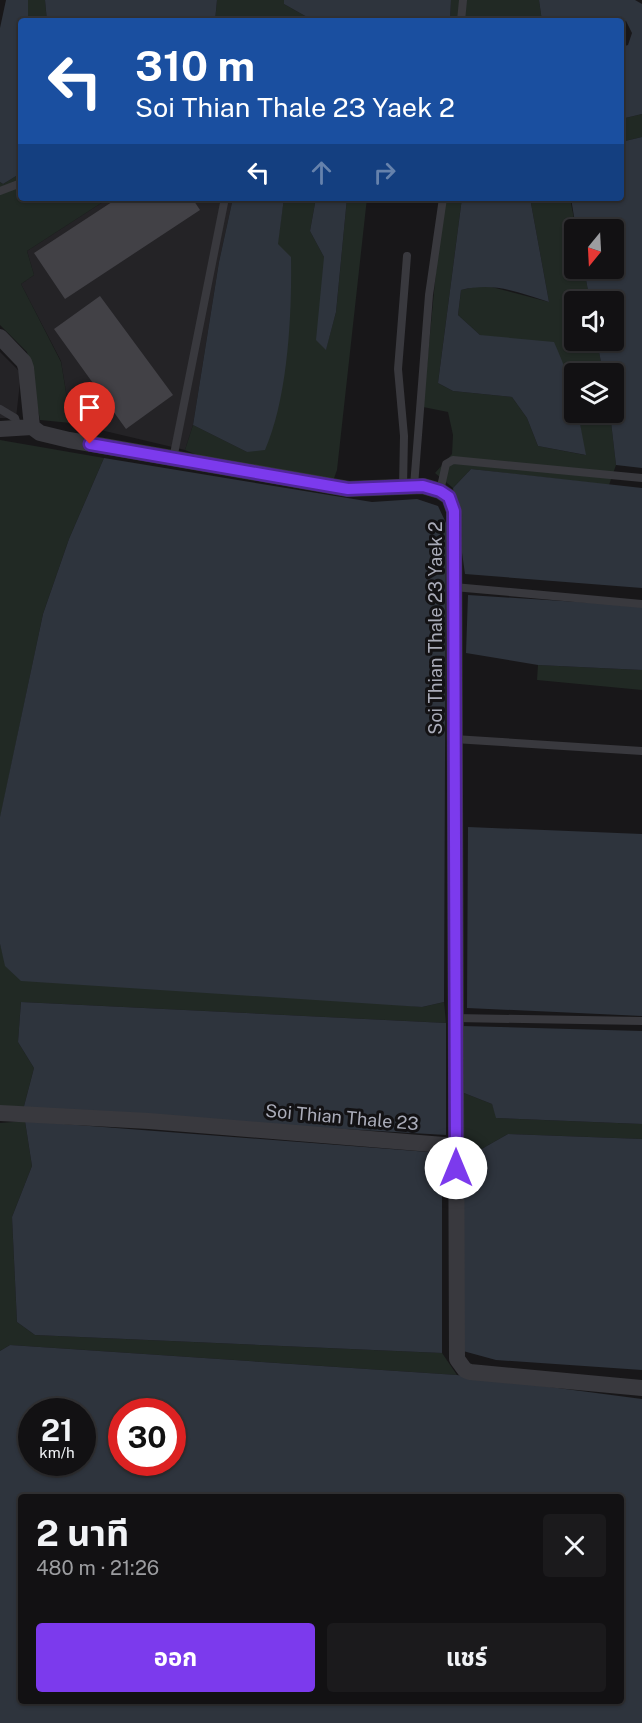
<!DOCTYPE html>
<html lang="th">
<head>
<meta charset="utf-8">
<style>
  :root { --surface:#121113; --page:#1b1a1c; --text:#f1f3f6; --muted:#9c9da0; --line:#313133; --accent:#7c3aed }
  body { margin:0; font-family:"Public Sans","Noto Sans Thai",sans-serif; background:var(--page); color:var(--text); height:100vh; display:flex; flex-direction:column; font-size:22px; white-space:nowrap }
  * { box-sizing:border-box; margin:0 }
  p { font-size:20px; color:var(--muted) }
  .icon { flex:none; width:33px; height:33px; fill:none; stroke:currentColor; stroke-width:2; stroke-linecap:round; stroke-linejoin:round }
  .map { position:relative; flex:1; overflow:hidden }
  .side { position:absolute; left:18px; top:1494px; width:606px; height:210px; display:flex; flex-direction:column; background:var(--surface); border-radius:6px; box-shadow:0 2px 4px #0004,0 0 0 2px var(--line) }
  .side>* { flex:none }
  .hud { position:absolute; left:18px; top:18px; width:606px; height:183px; border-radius:6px; box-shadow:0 2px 4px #0004,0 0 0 2px var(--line); background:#1a4fa0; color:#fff; overflow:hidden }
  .needle { width:39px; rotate:198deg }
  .controls { position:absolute; left:564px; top:219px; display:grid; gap:12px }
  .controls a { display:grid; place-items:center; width:60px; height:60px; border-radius:6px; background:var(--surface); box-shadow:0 2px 4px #0004,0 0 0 2px var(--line); font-size:30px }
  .speed { position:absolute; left:18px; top:1398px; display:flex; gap:12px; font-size:30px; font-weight:700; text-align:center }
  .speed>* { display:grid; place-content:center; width:78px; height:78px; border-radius:50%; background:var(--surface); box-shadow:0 2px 4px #0004,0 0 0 2px var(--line); line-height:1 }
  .speed small { font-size:15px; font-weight:400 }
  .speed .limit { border:9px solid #d22; background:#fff; color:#111 }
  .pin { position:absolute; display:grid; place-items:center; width:51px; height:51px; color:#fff; margin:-62px -26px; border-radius:50% 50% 50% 0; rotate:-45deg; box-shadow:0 0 6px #0007 }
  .pin .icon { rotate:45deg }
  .me { position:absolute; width:66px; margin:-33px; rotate:0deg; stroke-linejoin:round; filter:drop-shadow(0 0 4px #0008) }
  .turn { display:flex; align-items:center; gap:21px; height:126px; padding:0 18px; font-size:27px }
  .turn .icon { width:78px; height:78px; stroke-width:2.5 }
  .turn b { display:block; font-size:42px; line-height:51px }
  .lanes { display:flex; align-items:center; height:57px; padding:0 18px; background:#0003; justify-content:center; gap:30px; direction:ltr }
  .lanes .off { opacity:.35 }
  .round { display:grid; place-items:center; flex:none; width:63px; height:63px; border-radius:6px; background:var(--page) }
  .summary { display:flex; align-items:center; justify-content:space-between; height:102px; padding:0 18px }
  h1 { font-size:36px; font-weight:700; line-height:45px }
  .primary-button { display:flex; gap:12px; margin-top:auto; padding:12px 18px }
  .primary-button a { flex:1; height:69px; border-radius:6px; background:var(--accent); color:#fff; font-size:24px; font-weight:700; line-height:69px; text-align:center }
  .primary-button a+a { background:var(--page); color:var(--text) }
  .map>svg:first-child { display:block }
  .built { fill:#242326 }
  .green { fill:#212924 }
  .water { fill:#2e343d; fill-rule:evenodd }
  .building { fill:#424146 }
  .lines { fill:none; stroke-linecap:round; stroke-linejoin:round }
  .lane { stroke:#39393e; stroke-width:8 }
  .street { stroke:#39393e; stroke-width:16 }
  .route-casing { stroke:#51269a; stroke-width:15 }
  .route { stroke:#7c3aed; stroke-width:10 }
  .labels { text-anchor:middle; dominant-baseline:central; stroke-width:6; stroke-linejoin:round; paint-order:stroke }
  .street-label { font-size:18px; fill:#aaacb9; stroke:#131214 }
</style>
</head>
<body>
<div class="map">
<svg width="642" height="1723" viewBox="0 0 642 1723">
  <rect width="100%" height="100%" fill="#181719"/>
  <!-- built -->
  <path class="built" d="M109 198H233L219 262 193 425 185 450 71 423 61 361 21 284 34 275 27 251Z
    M0 352 21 373 16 418H0Z"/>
  <!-- green -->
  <path class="green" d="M28 0H45L47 21H28Z
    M217 0H284V4L307 17 308 21H215Z
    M451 0H539L542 21H473L468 17 467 21H450Z
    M642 114V137L621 142V119Z
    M21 173V198H109L27 251 34 275 21 284 61 362 71 423 40 420 27 352 0 325V182L3 184Z
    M284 198H316L310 231 324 257 326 349 336 312 347 198H367L337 470 333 481 207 459 185 450 193 425 247 452Z
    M443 198H462L438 383 453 391 512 397 527 418 538 446 585 455 578 413H610L616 465 609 485 471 469 453 488 435 473 452 454 453 435 448 412 423 407Z
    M530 198H570L576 229 574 268 584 269 590 301 574 302V340L597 341 603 373 574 374V400L568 374 480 335 458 315 461 290 484 285 549 302Z
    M0 440 104 458 69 539 43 614 0 819Z
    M538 665 642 670V690L537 680Z
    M0 944 6 966 422 1007 444 1002 446 1023 21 1002 18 1042 34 1068 23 1110H0Z
    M464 1093 492 1104 497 1118 642 1124V1139L508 1134 464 1159Z
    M25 1121 32 1166 12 1217 17 1322 35 1335 442 1353 457 1375 10 1345 0 1351V1123Z"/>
  <!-- water -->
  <path class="water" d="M6 0H28V21H21V173L3 184 0 182V28Z
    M45 0H217L215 21H47Z
    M284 0H451L450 21H308L307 17 284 4Z
    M539 0H635L642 4V114L621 119V47L628 45 632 33 626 21 607 19 604 21H542Z
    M642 137V468L616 465 610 413 614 412V374L603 373 597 341 614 340V302L590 301 584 269 614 268V230L576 229 571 198H621V142Z
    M233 198H284L278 244 291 257C292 314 288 398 265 450L247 452 193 425 219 262Z
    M316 198H347L336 312 326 350 316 340 324 257 310 231Z
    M462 198H530L549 302C518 292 494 282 461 290L458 315 480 335 554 342C564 365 574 387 574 412L578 413 586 455 538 446 527 418 512 397 453 391 438 383Z
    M104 458 372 502 417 499 438 506 446 523 444 1002 422 1007 21 981 5 966 0 944V817L43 614 69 539Z
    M471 469 642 488V588L465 574 453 488Z
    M468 595 642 606V670L538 665 466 653Z
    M468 827 642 834V1016L467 1008Z
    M21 1002 446 1023V1135L23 1110 34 1068 18 1042Z
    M462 1026 642 1031V1124L496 1118 492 1104 464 1093Z
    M25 1121 442 1153V1353L35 1335 17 1322 12 1217 32 1166Z
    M508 1134 642 1139V1370L496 1360 463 1351 464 1159Z
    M10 1345 457 1375 642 1399V1723H0V1351ZM32 1412H82V1462H32ZM122 1412H172V1462H122ZM21 1497H621V1701H21Z"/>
  <!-- building -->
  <path class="building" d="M118 198H192L200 210 65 299 34 253Z
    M100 296 173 395 126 429 54 329Z"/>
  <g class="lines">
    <!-- lane -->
    <path class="lane" d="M461 21 463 0
      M0 191 21 183
      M0 409 15 418 18 428
      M173 459 225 198
      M414 486 429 295 443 198
      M403 487 404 436 398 369 407 256
      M440 491 446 464 453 460 642 478
      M454 587 642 604
      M454 739 642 751
      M455 1018 642 1021"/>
    <!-- street -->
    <path class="street" d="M0 337 24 362 26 368 32 427
      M32 427 40 433 69 440 348 489 423 486 440 491 449 497 454 511 457 1359 465 1370 470 1372 642 1388
      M0 429 32 427
      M0 1113 149 1121 456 1146"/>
  </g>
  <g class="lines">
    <!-- route casing -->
    <g class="route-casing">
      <path id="route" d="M90 444 348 489 423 486 440 491 449 497 454 511 456 1168"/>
    </g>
    <!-- route -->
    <use href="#route" class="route"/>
  </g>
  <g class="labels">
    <!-- street labels -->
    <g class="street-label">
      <text transform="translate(435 628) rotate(-90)">Soi Thian Thale 23 Yaek 2</text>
      <text transform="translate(342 1117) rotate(5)">Soi Thian Thale 23</text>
    </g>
  </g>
</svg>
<div class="controls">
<a><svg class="needle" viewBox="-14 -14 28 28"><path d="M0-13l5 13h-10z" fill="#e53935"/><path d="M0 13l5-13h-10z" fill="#9c9da0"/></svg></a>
<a><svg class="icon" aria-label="sound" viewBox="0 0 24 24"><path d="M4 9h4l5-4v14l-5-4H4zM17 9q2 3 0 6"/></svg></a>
<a><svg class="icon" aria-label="layers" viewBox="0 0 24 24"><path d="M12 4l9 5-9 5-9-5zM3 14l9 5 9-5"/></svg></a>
</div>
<div class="speed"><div>21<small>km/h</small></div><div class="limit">30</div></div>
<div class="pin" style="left:90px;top:444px;background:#d93025"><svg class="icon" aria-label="arrive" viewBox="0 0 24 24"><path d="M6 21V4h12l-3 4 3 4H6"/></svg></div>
<svg class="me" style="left:456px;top:1168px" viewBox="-20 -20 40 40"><circle r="19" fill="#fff"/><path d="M0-13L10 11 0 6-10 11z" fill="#7c3aed"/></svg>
<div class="hud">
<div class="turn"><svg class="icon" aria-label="left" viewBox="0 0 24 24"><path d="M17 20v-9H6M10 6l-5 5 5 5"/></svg><div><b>310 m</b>Soi Thian Thale 23 Yaek 2</div></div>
<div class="lanes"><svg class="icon" aria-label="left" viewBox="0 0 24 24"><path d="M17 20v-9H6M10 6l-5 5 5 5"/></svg><svg class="icon off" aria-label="ahead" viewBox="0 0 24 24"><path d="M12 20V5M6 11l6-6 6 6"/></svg><svg class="icon off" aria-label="right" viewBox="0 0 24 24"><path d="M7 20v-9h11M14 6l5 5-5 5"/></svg></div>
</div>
<section class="side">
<div class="summary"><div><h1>2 นาที</h1><p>480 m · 21:26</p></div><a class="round"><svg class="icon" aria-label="close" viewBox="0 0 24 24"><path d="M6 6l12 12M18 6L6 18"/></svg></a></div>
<div class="primary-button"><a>ออก</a><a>แชร์</a></div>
</section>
</div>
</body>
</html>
